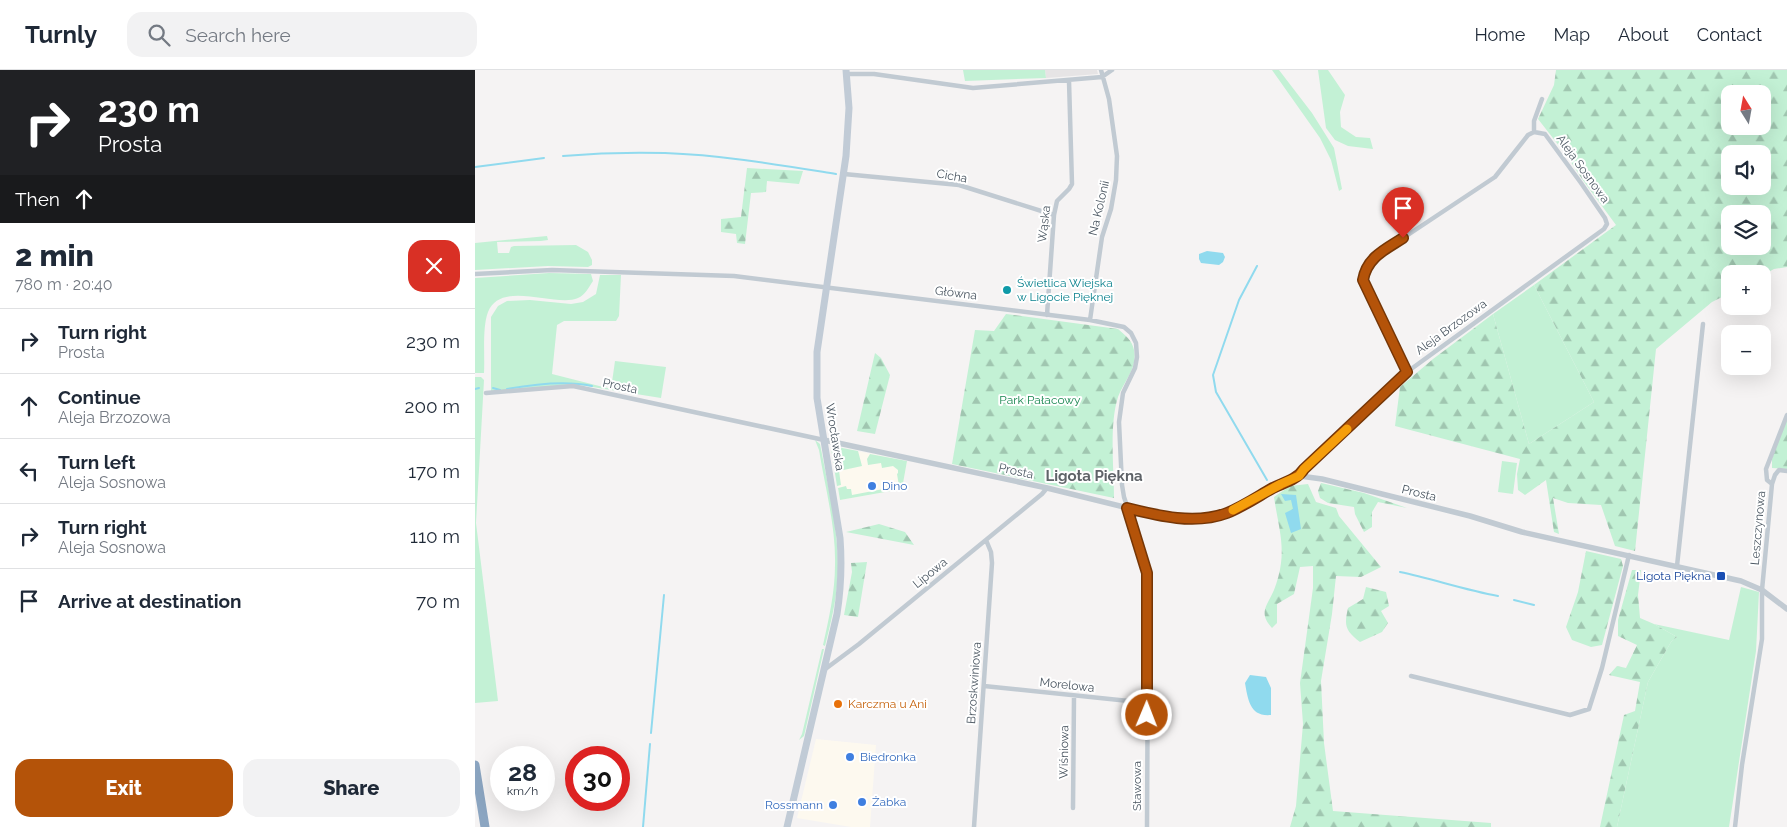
<!DOCTYPE html>
<html lang="en">
<head>
<meta charset="utf-8">
<style>
  :root { --surface:#fff; --page:#f2f2f3; --text:#1f2937; --muted:#747a83; --line:#e0e1e3; --accent:#b45309 }
  body { margin:0; font-family:Raleway,sans-serif; background:var(--page); color:var(--text); height:100vh; display:flex; flex-direction:column; font-size:19px; white-space:nowrap }
  * { box-sizing:border-box; margin:0 }
  p { font-size:16px; color:var(--muted) }
  .icon { flex:none; width:28px; height:28px; fill:none; stroke:currentColor; stroke-width:2; stroke-linecap:round; stroke-linejoin:round }
  .map { position:relative; flex:1; overflow:hidden }
  .panel { display:flex; flex-direction:column; background:var(--surface); width:475px }
  .panel>* { flex:none }
  .hud { background:#202124; color:#fff; overflow:hidden }
  .needle { width:32px; rotate:349deg }
  .buttons { position:absolute; left:1246px; top:15px; display:grid; gap:10px }
  .buttons a { display:grid; place-items:center; width:50px; height:50px; border-radius:10px; background:var(--surface); box-shadow:0 5px 20px #0002; font-size:25px }
  .speed { position:absolute; left:15px; top:676px; display:flex; gap:10px; font-size:25px; font-weight:700; text-align:center }
  .speed>* { display:grid; place-content:center; width:65px; height:65px; border-radius:50%; background:var(--surface); box-shadow:0 5px 20px #0002; line-height:1 }
  .speed small { font-size:12px; font-weight:400 }
  .speed .limit { border:8px solid #d22; background:#fff; color:#111 }
  .pin { position:absolute; display:grid; place-items:center; width:42px; height:42px; color:#fff; margin:-51px -21px; border-radius:50% 50% 50% 0; rotate:-45deg; box-shadow:0 0 5px #0007 }
  .pin .icon { rotate:45deg }
  .me { position:absolute; width:55px; margin:-28px; rotate:1deg; stroke-linejoin:round; filter:drop-shadow(0 0 4px #0008) }
  .turn { display:flex; align-items:center; gap:18px; height:105px; padding:0 15px; font-size:22px }
  .turn .icon { width:65px; height:65px; stroke-width:2.5 }
  .turn b { display:block; font-size:35px; line-height:42px }
  .then { display:flex; align-items:center; height:48px; padding:0 15px; background:#0003; gap:10px; font-size:19px }
  .round { display:grid; place-items:center; flex:none; width:52px; height:52px; border-radius:15px; background:var(--page) }
  .overview { display:flex; align-items:center; justify-content:space-between; height:85px; padding:0 15px }
  h1 { font-size:30px; font-weight:800; line-height:38px }
  .button { display:flex; gap:10px; margin-top:auto; padding:10px 15px }
  .button a { flex:1; height:58px; border-radius:15px; background:var(--accent); color:#fff; font-size:20px; font-weight:800; line-height:58px; text-align:center }
  .button a+a { background:var(--page); color:var(--text) }
  ul { padding:0; list-style:none }
  li { display:flex; align-items:center; gap:15px; height:65px; padding:0 15px; border-top:1px solid var(--line) }
  li div { flex:1 }
  li b { display:block; font-size:19px }
  li em { font-style:normal }
  header { display:flex; align-items:center; gap:30px; box-sizing:border-box; height:70px; padding:0 25px; background:var(--surface); border-bottom:1px solid var(--line) }
  header strong { font-size:24px }
  nav { display:flex; gap:28px; margin-inline-start:auto; font-size:18px }
  .search { width:350px; height:45px; background:var(--page); display:flex; align-items:center; gap:12px; box-sizing:border-box; padding:0 18px; border-radius:15px; color:var(--muted); font-size:19px }
  main { display:flex; flex:1; min-height:0 }
  .map>svg:first-child { display:block }
  .commercial { fill:#fdf9ef }
  .education { fill:#e6e4e5 }
  .green { fill:#c3f1d5 }
  .forest { fill:url(#forest-firs); fill-rule:evenodd }
  .water { fill:#90daee }
  .lines { fill:none; stroke-linecap:round; stroke-linejoin:round }
  .stream { stroke:#90daee; stroke-width:2 }
  .minor { stroke:#c1cad2; stroke-width:4.5 }
  .tertiary { stroke:#c1cad2; stroke-width:5.5 }
  .secondary { stroke:#c1cbd6; stroke-width:7 }
  .motorway { stroke:#8ba5c1; stroke-width:9 }
  .route-casing { stroke:#753606; stroke-width:12 }
  .route { stroke:#b45309; stroke-width:9 }
  .slow { stroke:#f59e0b; stroke-width:9 }
  .culture-dot { fill:#0f9aa8; stroke:#fff; stroke-width:2 }
  .shop-dot { fill:#3f7fe0; stroke:#fff; stroke-width:2 }
  .transit-dot { fill:#1a4fb4; stroke:#fff; stroke-width:2 }
  .food-dot { fill:#e8710a; stroke:#fff; stroke-width:2 }
  .labels { text-anchor:middle; dominant-baseline:central; stroke-width:4; stroke-linejoin:round; paint-order:stroke }
  .street-label { font-size:12px; fill:#4a5661; stroke:#fff }
  .culture-label { font-size:12px; fill:#0d838f; stroke:#fff; text-anchor:start }
  .park-label { font-size:12px; fill:#17864f; stroke:#fff }
  .shop-label { font-size:12px; fill:#366cbe; stroke:#fff; text-anchor:start }
  .transit-label { font-size:12px; fill:#164399; stroke:#fff; text-anchor:end }
  .food-label { font-size:12px; fill:#c56008; stroke:#fff; text-anchor:start }
  .quarter-label { font-size:15px; font-weight:bold; fill:#5f6368; stroke:#fff }
</style>
</head>
<body>
<header>
<strong>Turnly</strong>
<div class="search"><svg class="icon" aria-label="search" viewBox="0 0 24 24"><circle cx="10" cy="10" r="6"/><path d="M15 15l6 6"/></svg>Search here</div>
<nav><a>Home</a><a>Map</a><a>About</a><a>Contact</a></nav>
</header>
<main>
<section class="panel">
<div class="hud">
<div class="turn"><svg class="icon" aria-label="right" viewBox="0 0 24 24"><path d="M7 20v-9h11M14 6l5 5-5 5"/></svg><div><b>230 m</b>Prosta</div></div>
<div class="then">Then<svg class="icon" aria-label="ahead" viewBox="0 0 24 24"><path d="M12 20V5M6 11l6-6 6 6"/></svg></div>
</div>
<div class="overview"><div><h1>2 min</h1><p>780 m · 20:40</p></div><a class="round" style="background:#d93025;color:#fff"><svg class="icon" aria-label="close" viewBox="0 0 24 24"><path d="M6 6l12 12M18 6L6 18"/></svg></a></div>
<ul>
<li><svg class="icon" aria-label="right" viewBox="0 0 24 24"><path d="M7 20v-9h11M14 6l5 5-5 5"/></svg><div><b>Turn right</b><p>Prosta</p></div><em>230 m</em></li>
<li><svg class="icon" aria-label="ahead" viewBox="0 0 24 24"><path d="M12 20V5M6 11l6-6 6 6"/></svg><div><b>Continue</b><p>Aleja Brzozowa</p></div><em>200 m</em></li>
<li><svg class="icon" aria-label="left" viewBox="0 0 24 24"><path d="M17 20v-9H6M10 6l-5 5 5 5"/></svg><div><b>Turn left</b><p>Aleja Sosnowa</p></div><em>170 m</em></li>
<li><svg class="icon" aria-label="right" viewBox="0 0 24 24"><path d="M7 20v-9h11M14 6l5 5-5 5"/></svg><div><b>Turn right</b><p>Aleja Sosnowa</p></div><em>110 m</em></li>
<li><svg class="icon" aria-label="arrive" viewBox="0 0 24 24"><path d="M6 21V4h12l-3 4 3 4H6"/></svg><div><b>Arrive at destination</b></div><em>70 m</em></li>
</ul>
<div class="button"><a>Exit</a><a>Share</a></div>
</section>
<div class="map">
<svg width="1312" height="757" viewBox="0 0 1312 757">
  <defs>
    <pattern id="forest-firs" width="22" height="20" patternUnits="userSpaceOnUse" patternTransform="scale(1.25)"><rect width="22" height="20" fill="#c3f1d5"/><path d="M5 1l3.5 6h-7zM16 11l3.5 6h-7z" fill="#a0c6b0"/></pattern>
  </defs>
  <rect width="100%" height="100%" fill="#f5f3f3"/>
  <!-- commercial -->
  <path class="commercial" d="M357 376 432 391 427 419 365 430 356 378Z
    M341 669 401 675 395 757H376L322 748Z"/>
  <!-- education -->
  <path class="education" d="M570 0H622L623 4 571 8Z"/>
  <!-- green -->
  <path class="green" d="M488 0H570L571 8 490 11Z
    M797 0H804L837 43 859 78 867 119 864 121 856 90 845 68Z
    M843 0H853L870 25 865 42 866 57 881 67 895 68 898 79 873 76 860 70 851 58Z
    M72 166 73 170 66 171 22 172 23 183H34L36 177 39 176 101 175 113 182 117 190V195L113 197 73 196 0 200V173Z
    M74 203 116 204 118 211C114 217 110 225 103 228 81 238 26 209 13 242 7 258 10 286 9 303H0V208Z
    M125 205H146L144 246 141 251H89L82 255 77 304 136 319 140 291 191 297 186 328 105 315 16 321V247L23 236 32 231 55 230 96 234 108 232 121 224Z
    M1059 215 1119 332 1054 374 1018 244Z
    M0 307H6L9 310 1 453 23 631 0 633Z
    M340 370 345 374C353 416 364 460 363 504 362 528 356 552 350 576L348 575C354 548 360 522 360 495 361 457 350 417 344 380Z
    M357 376 383 381 387 396 364 401 366 415 362 416 356 378Z
    M395 384 432 391 427 419 365 430 363 418 371 416 372 419H376L377 425 424 416 422 404 423 403V400L418 396 407 398 406 393 393 395 392 389Z
    M1027 391 1042 393 1038 424 1023 422Z
    M1266 517 1284 522 1281 581 1254 757H1142L1173 612 1196 572 1202 567 1179 554 1254 570Z
    M347 579H349L329 666 324 670 327 664Z"/>
  <!-- forest -->
  <path class="forest" d="M1081 0H1312V197L1299 199 1288 205 1255 204V223L1237 232 1181 279 1160 481 1140 476 1126 435 1093 433 1078 428 1084 464 1079 462 1071 410 1050 425 1043 420 1042 404 1045 389 920 356 925 317 958 289 1018 244 1054 374 1119 332 1059 215 1141 155 1107 109 1092 86 1063 49 1079 15ZM1255 24H1288V56H1255ZM1255 84H1288V116H1255ZM1255 144H1288V176H1255Z
    M272 98 328 101 324 114 292 111 291 122 276 123 270 174 262 173 261 164 246 162V149L266 147Z
    M531 244 643 259C650 265 657 270 659 280 663 298 649 311 643 327 634 355 639 398 639 428L477 394 500 260 519 261Z
    M400 283 406 288 415 305 400 364 382 361Z
    M1312 347V399L1297 398V389Z
    M846 413 889 423 932 438 903 432 897 442V457L889 462 880 444 879 437 853 433 845 428 843 421Z
    M833 414 841 432 861 438 864 446 906 497 886 507 861 506 857 544 846 611 849 673 858 741 1016 753V757H815L821 736 828 654 825 613 838 518V496L825 497 819 524 802 534V553L797 558C783 543 792 536 799 520 802 512 805 502 806 493 809 471 802 449 799 427L815 416Z
    M404 454 430 462 439 475 371 462Z
    M1111 481 1146 489 1148 496 1127 575 1116 577 1097 570 1091 557 1103 522Z
    M392 492 383 547 369 545 377 502 376 493Z
    M1157 500H1166L1163 525 1165 548 1179 554 1202 567 1196 572 1173 612 1142 757H1125L1149 645 1160 641 1165 612 1134 605 1142 596 1151 598 1162 575 1143 566V550Z
    M891 517 911 522 914 536 906 541 913 553 907 562 885 572C870 560 869 556 873 538L888 529Z"/>
  <!-- water -->
  <path class="water" d="M732 181 748 183 750 187 748 192 744 195 726 193 724 189V184Z
    M806 424 821 425 826 459 816 463 810 443 818 439 816 430 810 431Z
    M775 605 791 607 796 618V645C775 647 773 630 770 613Z"/>
  <g class="lines">
    <!-- stream -->
    <path class="stream" d="M88 86C122 83 156 82 190 83 247 85 305 95 361 104
      M0 97 69 88
      M782 196 764 230 738 305 741 322 792 410
      M18 318 25 320
      M0 319 4 318
      M32 319C59 314 90 310 117 316
      M925 502C958 509 990 520 1023 526
      M1039 530 1059 535
      M176 663 189 525
      M168 757 175 674"/>
    <!-- minor -->
    <path class="minor" d="M371 4H399L498 18 627 7 637 0
      M1059 62V51L1067 29
      M369 104 484 115 579 145
      M0 204 77 200 259 206 615 250 649 257 656 263 661 273 662 287 660 298 648 323 644 352 647 415 649 427 656 448 672 503 673 571 672 757
      M572 245 579 145 582 131 594 119 597 114 594 11
      M615 250 627 167 636 139 641 110 642 86 634 29 626 0
      M11 323 98 316 349 370
      M825 406 829 399 932 302 1129 159 1132 154 1130 148 1106 113 1070 64 1059 62 1053 65 1020 107 901 186C894 194 890 199 889 209L932 302
      M1297 414 1300 405 1304 400 1312 401
      M1202 496 1228 254
      M349 600 384 574 567 424 572 418
      M936 606 1095 645 1114 639 1127 598 1154 485
      M509 616 673 633
      M598 738 599 626
      M499 757 517 493 516 482 511 470
      M1260 757 1267 695 1287 569V520L1297 414 1292 410 1291 399 1312 345"/>
    <!-- tertiary -->
    <path class="tertiary" d="M349 370 572 418 665 441 708 449H726L752 443 805 413 825 406 847 409 995 446 1047 462 1266 511 1287 520 1312 539"/>
    <!-- secondary -->
    <path class="secondary" d="M312 757 362 544C366 518 367 494 365 468L342 328V282L371 86 374 38 371 0"/>
    <!-- motorway -->
    <path class="motorway" d="M0 695 10 757"/>
  </g>
  <g class="lines">
    <!-- route casing -->
    <g class="route-casing">
      <path id="route" d="M672 645V503L652 438C684 446 720 455 752 443 767 437 782 427 796 419 807 413 822 410 829 399L932 302 888 210C892 187 911 179 928 168"/>
    </g>
    <!-- route -->
    <use href="#route" class="route"/>
    <!-- slow -->
    <path class="slow" d="M758 440 806 414 824 406 829 399 872 359"/>
  </g>
  <!-- markers -->
  <circle class="culture-dot" cx="532" cy="220" r="5"/>
  <g class="shop-dot">
    <circle cx="397" cy="416" r="5"/>
    <circle cx="375" cy="687" r="5"/>
    <circle cx="387" cy="732" r="5"/>
    <circle cx="358" cy="735" r="5"/>
  </g>
  <rect class="transit-dot" x="1241" y="501" width="10" height="10" rx="2.5"/>
  <circle class="food-dot" cx="363" cy="634" r="5"/>
  <g class="labels">
    <!-- street labels -->
    <g class="street-label">
      <text transform="translate(1108 99) rotate(54)">Aleja Sosnowa</text>
      <text transform="translate(477 106) rotate(10)">Cicha</text>
      <text transform="translate(624 138) rotate(-77)">Na Kolonii</text>
      <text transform="translate(569 154) rotate(-83)">Wąska</text>
      <text transform="translate(481 223) rotate(7)">Główna</text>
      <text transform="translate(976 257) rotate(-36)">Aleja Brzozowa</text>
      <text transform="translate(145 316) rotate(12)">Prosta</text>
      <text transform="translate(360 367) rotate(81)">Wrocławska</text>
      <text transform="translate(541 401) rotate(12)">Prosta</text>
      <text transform="translate(944 423) rotate(14)">Prosta</text>
      <text transform="translate(1283 458) rotate(-85)">Leszczynowa</text>
      <text transform="translate(455 503) rotate(-39)">Lipowa</text>
      <text transform="translate(499 613) rotate(-86)">Brzoskwiniowa</text>
      <text transform="translate(592 615) rotate(6)">Morelowa</text>
      <text transform="translate(589 682) rotate(-89)">Wiśniowa</text>
      <text transform="translate(662 716) rotate(-90)">Stawowa</text>
    </g>
    <!-- culture labels -->
    <g class="culture-label">
      <text x="542" y="213">Świetlica Wiejska<tspan x="542" dy="14">w Ligocie Pięknej</tspan></text>
    </g>
    <!-- park labels -->
    <g class="park-label">
      <text x="565" y="330">Park Pałacowy</text>
    </g>
    <!-- shop labels -->
    <g class="shop-label">
      <text x="407" y="416">Dino</text>
      <text x="385" y="687">Biedronka</text>
      <text x="397" y="732">Żabka</text>
      <text x="348" y="735" text-anchor="end">Rossmann</text>
    </g>
    <!-- transit labels -->
    <g class="transit-label">
      <text x="1236" y="506">Ligota Piękna</text>
    </g>
    <!-- food labels -->
    <g class="food-label">
      <text x="373" y="634">Karczma u Ani</text>
    </g>
    <!-- quarter labels -->
    <g class="quarter-label">
      <text x="619" y="406">Ligota Piękna</text>
    </g>
  </g>
</svg>
<div class="buttons">
<a><svg class="needle" viewBox="-14 -14 28 28"><path d="M0-13l5 13h-10z" fill="#e53935"/><path d="M0 13l5-13h-10z" fill="#747a83"/></svg></a>
<a><svg class="icon" aria-label="sound" viewBox="0 0 24 24"><path d="M4 9h4l5-4v14l-5-4H4zM17 9q2 3 0 6"/></svg></a>
<a><svg class="icon" aria-label="layers" viewBox="0 0 24 24"><path d="M12 4l9 5-9 5-9-5zM3 14l9 5 9-5"/></svg></a>
<a>+</a>
<a>−</a>
</div>
<div class="speed"><div>28<small>km/h</small></div><div class="limit">30</div></div>
<div class="pin" style="left:928px;top:168px;background:#d93025"><svg class="icon" aria-label="arrive" viewBox="0 0 24 24"><path d="M6 21V4h12l-3 4 3 4H6"/></svg></div>
<svg class="me" style="left:672px;top:645px" viewBox="-20 -20 40 40"><circle r="17" fill="#b45309" stroke="#fff" stroke-width="3"/><path d="M0-11L8 9 0 5-8 9z" fill="#fff"/></svg>
</div>
</main>
</body>
</html>
